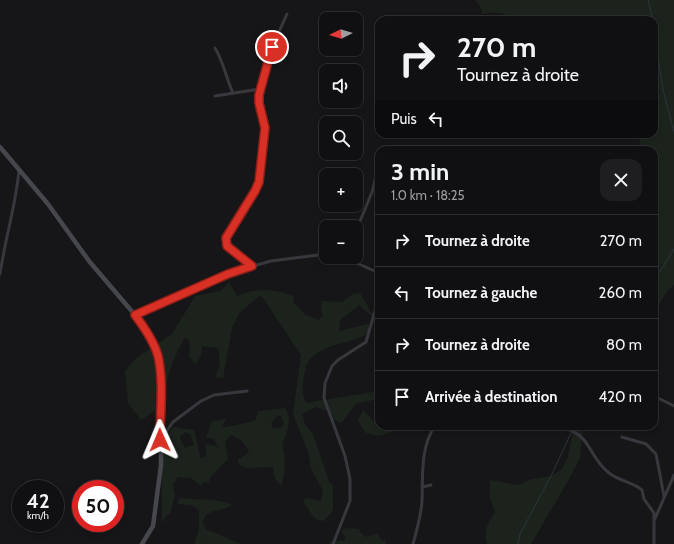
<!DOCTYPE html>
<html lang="fr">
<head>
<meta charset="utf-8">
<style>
  :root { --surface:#101012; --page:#1e1e20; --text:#f1f3f6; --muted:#9c9d9f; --line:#303032 }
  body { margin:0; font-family:Cabin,sans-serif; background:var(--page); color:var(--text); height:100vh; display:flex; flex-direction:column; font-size:15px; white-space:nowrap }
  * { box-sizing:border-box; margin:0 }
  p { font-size:13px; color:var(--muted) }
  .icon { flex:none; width:22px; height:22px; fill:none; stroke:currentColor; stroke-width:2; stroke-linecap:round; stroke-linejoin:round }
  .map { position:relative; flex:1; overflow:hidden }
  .details { position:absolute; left:375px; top:146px; width:283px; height:284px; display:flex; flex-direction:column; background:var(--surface); border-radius:12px; box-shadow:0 2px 6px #0003,0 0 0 1px var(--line) }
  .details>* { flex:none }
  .guide { position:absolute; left:375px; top:16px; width:283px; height:122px; border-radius:12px; box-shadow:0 2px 6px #0003,0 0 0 1px var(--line); background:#101012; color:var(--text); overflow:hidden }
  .needle { width:26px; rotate:265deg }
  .tools { position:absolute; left:319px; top:12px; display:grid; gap:8px }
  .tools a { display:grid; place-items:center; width:44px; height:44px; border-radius:8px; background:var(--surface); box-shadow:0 2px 6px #0003,0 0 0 1px var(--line); font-size:20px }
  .speed { position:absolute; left:12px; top:480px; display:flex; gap:8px; font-size:20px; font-weight:700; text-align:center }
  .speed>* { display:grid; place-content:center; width:52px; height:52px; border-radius:50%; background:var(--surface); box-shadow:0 2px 6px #0003,0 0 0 1px var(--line); line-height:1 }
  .speed small { font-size:10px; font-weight:400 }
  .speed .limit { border:6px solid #d22; background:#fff; color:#111 }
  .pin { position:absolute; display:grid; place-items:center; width:34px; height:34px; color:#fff; margin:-17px; border:2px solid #fff; border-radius:50%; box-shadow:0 1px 4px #0007 }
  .me { position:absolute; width:44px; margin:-22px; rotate:359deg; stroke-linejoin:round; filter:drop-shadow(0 0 3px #0008) }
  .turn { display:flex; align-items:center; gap:14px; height:84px; padding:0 16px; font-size:18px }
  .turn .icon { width:52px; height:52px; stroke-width:2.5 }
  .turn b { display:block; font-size:28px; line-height:34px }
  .then { display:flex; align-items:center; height:38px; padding:0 16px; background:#0003; gap:8px; font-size:15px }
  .round { display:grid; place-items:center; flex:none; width:42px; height:42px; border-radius:12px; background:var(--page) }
  .overview { display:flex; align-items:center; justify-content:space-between; height:68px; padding:0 16px }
  h1 { font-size:24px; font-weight:800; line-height:30px }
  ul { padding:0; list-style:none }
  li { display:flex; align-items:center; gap:12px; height:52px; padding:0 16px; border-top:1px solid var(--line) }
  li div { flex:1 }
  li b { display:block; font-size:15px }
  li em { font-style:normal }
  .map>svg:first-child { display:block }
  .green { fill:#1c231d; fill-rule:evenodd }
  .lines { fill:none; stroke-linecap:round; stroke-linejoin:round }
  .stream { stroke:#2c353c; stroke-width:1 }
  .street { stroke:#37383d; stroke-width:3 }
  .secondary { stroke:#45474d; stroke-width:4.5 }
  .route-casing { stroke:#8d1f18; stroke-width:10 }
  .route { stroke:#d93025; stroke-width:7 }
</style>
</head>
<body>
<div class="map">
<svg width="674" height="544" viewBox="0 0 674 544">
  <rect width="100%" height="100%" fill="#161618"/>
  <!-- green -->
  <path class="green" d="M475 0H674V285L668 290 654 312V150H641L639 134H654V20H513C504 11 495 12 483 14L478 2Z
    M229 282 237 296C258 287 273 289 294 296L293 302 306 315 319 320 323 315 321 308 322 301 342 302 353 294 360 293 375 319 359 305 340 320 339 331 368 324 370 332C352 345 319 342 307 364 305 367 305 373 304 376 302 387 302 394 306 403L379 391V399L357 403 341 423 334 420 331 412 316 407 302 414 305 424 313 434 329 482 333 485V510L324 521 315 519 304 503 305 498 321 501 323 491 311 468 308 452 293 414 301 355 261 295 239 313 232 328 223 378 215 377 220 364 218 348 202 346 201 355 196 364 189 357 190 342 185 337C171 363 167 375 163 405L141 420 128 403 125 371 136 358 172 334 195 296 221 291Z
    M285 408C293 419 287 433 282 444 286 457 286 473 281 486L274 477 273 467 247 468 241 466 237 460 247 454 249 450 241 440 231 435 225 441 228 459 210 477 209 482 203 483 201 486 191 478 178 477 173 484 175 495 170 514 166 516 162 523V453L167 434 174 427 194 430 201 459 206 456V444L218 447 214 439 206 438 212 421 226 419 222 428 255 421 258 412 260 411ZM277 416H281L284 423 282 427 273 429 271 423ZM186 432 190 434 194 444 185 448 181 441 180 436Z
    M363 410 378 426H406L402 429 379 436 366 433 358 421Z
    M574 426H583L580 458 568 481 531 544H487C483 531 488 523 495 512L490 498V480L518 485 532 479 551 476 562 469 568 457Z
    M179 498C195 500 220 498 232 505 225 510 215 510 207 514L202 522 206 529 241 544H204V542L202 544H194L199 530V510L191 505 177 504Z
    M346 528 359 529C363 539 369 538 377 533L382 541 385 540 386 544H329L331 541H342L346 539 341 530Z"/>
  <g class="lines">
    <!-- stream -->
    <path class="stream" d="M648 0 653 20
      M654 29 663 90 674 132
      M654 281 674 249
      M573 430 574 426
      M518 544 520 534 551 476 571 433"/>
    <!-- street -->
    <path class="street" d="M215 48C224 63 226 78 233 93
      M215 96 260 89
      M356 231 372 192 379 165
      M343 257 379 273
      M252 266 227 245 226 238 255 191 259 182 265 128 259 103V95L272 47 287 14
      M0 274C5 239 16 205 19 170
      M135 315 240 270 271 261 326 254
      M654 396 674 406
      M555 426C594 433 584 452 609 473 619 481 633 482 642 490L644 499 654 513V544
      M622 437 646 444 656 454 664 496
      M161 439 173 422 201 401 214 395 247 391
      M422 487 431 485
      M654 521 674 475
      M333 544 350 501V479L345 456 324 398 325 383 332 366 338 360 366 342 379 297
      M413 544C417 530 421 516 422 501 423 477 420 447 435 426"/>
    <!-- secondary -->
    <path class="secondary" d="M0 147 48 204 89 261 135 315 143 326 158 354 161 376V465L153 526 142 544"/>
  </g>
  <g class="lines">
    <!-- route casing -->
    <g class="route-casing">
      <path id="route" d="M160 440C160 413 164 382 158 356 154 341 144 327 135 315L228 274 252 266 227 246 226 238 255 191 259 182 265 128 259 103V95L272 47"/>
    </g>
    <!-- route -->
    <use href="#route" class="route"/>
  </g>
</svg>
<div class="tools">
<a><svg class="needle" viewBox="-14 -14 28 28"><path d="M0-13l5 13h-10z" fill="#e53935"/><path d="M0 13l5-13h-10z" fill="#9c9d9f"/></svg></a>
<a><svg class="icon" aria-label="sound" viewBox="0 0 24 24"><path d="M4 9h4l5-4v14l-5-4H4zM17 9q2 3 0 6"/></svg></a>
<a><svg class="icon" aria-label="search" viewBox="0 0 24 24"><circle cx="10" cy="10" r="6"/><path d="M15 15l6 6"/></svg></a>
<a>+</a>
<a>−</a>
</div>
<div class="speed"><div>42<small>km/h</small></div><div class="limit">50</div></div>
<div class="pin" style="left:272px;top:47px;background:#d93025"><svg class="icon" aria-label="arrive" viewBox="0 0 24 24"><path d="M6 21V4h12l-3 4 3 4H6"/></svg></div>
<svg class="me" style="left:160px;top:440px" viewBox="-20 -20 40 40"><path d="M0-17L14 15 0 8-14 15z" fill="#d93025" stroke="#fff" stroke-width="4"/></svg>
<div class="guide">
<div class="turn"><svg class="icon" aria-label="right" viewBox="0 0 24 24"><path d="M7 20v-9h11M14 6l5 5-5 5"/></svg><div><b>270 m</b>Tournez à droite</div></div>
<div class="then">Puis<svg class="icon" aria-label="left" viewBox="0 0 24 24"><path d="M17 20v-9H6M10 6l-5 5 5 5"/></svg></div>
</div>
<section class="details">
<div class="overview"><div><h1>3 min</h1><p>1.0 km · 18:25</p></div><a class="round"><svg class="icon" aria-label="close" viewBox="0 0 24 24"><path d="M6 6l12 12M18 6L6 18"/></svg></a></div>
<ul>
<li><svg class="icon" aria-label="right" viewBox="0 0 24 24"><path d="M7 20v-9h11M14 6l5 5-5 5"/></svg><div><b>Tournez à droite</b></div><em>270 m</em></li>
<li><svg class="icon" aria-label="left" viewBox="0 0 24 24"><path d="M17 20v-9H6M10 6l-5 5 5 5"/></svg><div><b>Tournez à gauche</b></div><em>260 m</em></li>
<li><svg class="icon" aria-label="right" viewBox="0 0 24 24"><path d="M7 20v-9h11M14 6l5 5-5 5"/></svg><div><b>Tournez à droite</b></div><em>80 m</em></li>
<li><svg class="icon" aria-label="arrive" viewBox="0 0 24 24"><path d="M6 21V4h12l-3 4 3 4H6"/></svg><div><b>Arrivée à destination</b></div><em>420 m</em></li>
</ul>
</section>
</div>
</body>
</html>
